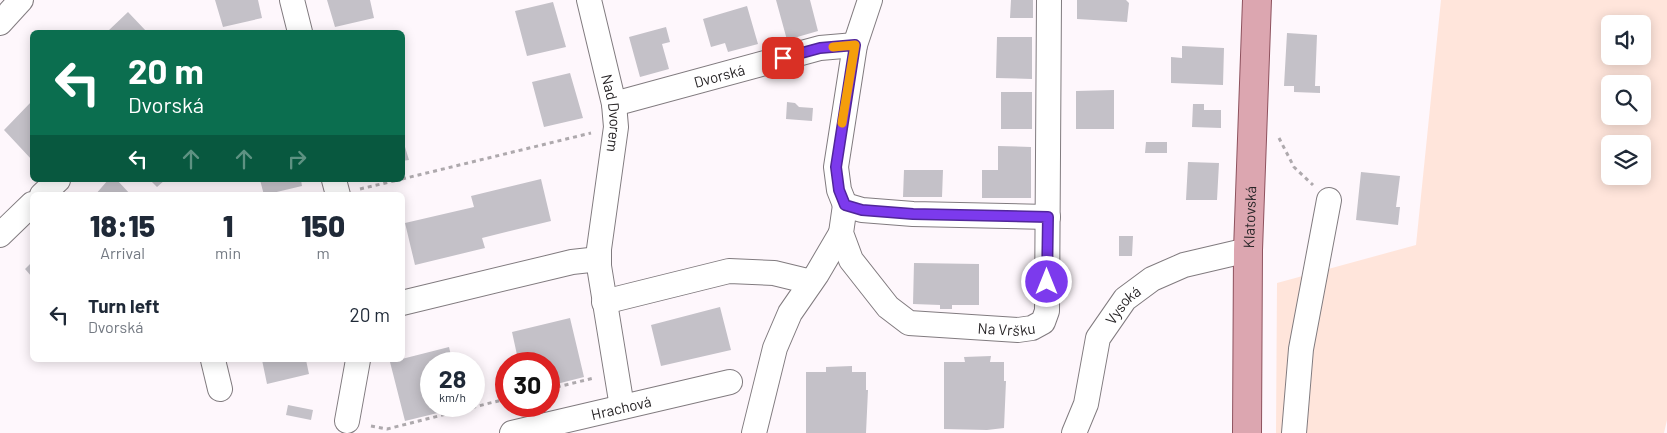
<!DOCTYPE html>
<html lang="en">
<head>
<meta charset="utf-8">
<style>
  :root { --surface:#fff; --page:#f2f2f3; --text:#1f2937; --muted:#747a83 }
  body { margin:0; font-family:Barlow,sans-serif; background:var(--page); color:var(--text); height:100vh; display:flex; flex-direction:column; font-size:19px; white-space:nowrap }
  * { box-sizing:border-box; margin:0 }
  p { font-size:16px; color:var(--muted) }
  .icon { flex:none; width:28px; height:28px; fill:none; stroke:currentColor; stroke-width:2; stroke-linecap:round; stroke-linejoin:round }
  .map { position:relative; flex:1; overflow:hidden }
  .details { position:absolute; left:30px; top:192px; width:375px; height:170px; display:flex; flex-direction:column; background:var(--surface); border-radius:8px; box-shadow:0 2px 12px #0003 }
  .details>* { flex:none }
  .hud { position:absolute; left:30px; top:30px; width:375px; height:152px; border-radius:8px; box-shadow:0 2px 12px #0003; background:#0b6e4f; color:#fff; overflow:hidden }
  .controls { position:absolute; left:1601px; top:15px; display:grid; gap:10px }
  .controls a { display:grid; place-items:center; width:50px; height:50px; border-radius:8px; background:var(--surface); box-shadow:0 2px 12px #0003; font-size:25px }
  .speed { position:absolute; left:420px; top:352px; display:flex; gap:10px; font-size:25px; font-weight:700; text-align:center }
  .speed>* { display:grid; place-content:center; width:65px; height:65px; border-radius:50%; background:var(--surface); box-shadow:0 2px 12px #0003; line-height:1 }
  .speed small { font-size:12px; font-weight:400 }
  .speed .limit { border:8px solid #d22; background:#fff; color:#111 }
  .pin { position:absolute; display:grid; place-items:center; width:42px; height:42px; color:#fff; margin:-21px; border-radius:10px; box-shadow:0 2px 8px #0006 }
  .me { position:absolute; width:55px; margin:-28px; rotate:0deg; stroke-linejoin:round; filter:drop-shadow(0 0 4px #0008) }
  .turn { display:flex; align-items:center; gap:18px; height:105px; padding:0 15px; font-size:22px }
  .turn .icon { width:65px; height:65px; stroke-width:2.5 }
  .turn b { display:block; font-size:35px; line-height:42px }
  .lanes { display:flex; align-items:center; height:48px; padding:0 15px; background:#0003; justify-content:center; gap:25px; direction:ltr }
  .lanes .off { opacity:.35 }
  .eta { display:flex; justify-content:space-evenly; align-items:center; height:85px; text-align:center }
  .eta b { font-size:30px; font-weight:800; line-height:35px }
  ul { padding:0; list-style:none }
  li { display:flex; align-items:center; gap:15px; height:75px; padding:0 15px }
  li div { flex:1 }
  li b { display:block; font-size:19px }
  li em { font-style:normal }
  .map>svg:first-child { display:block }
  .green { fill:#ffe5db; fill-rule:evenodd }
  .building { fill:#c4c1c8 }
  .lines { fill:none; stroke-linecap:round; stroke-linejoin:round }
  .minor-casing { stroke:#817b7f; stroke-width:26 }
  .major-casing { stroke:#8e525e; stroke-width:30 }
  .path { stroke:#aea9ad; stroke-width:3; stroke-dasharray:4 4; stroke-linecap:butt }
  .minor { stroke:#fff; stroke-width:24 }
  .major { stroke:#dca6b0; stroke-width:28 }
  .route-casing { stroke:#51269a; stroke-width:12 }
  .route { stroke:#7c3aed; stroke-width:9 }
  .slow { stroke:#f59e0b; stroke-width:9 }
  .labels { text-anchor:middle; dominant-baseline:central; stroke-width:4; stroke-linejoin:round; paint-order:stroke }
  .street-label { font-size:15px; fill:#282527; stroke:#fef7fc }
</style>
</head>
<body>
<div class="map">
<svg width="1667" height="433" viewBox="0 0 1667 433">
  <rect width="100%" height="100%" fill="#fef7fc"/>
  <!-- green -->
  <path class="green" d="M1441 0H1667V420L1664 433H1276L1277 283 1416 245ZM1610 24H1642V56H1610ZM1610 84H1642V116H1610ZM1610 144H1642V176H1610Z"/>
  <!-- building -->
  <path class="building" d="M215 0H258L262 18 223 27Z
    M327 0H370L374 18 335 27Z
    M776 0H810L818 31 787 40Z
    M1011 0H1033V18H1010Z
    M1077 0H1126L1129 3 1127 22 1077 19Z
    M553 2 566 47 527 56 515 11Z
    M747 6 758 44 728 52 725 43 711 47 703 19Z
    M128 12 147 32 108 31Z
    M666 27 670 42 662 44 669 69 640 77 629 37Z
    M1287 33 1317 35 1315 86H1320V93L1294 92V86H1284Z
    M997 37H1032V79L996 78Z
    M1182 46 1224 48 1223 85 1171 83V57L1182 58Z
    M570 73 583 118 544 127 532 82Z
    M1114 90V129H1076V91Z
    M1001 92H1032V129H1001Z
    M32 101V160L4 130Z
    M787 102 795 103 799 107 813 108 812 121 786 119Z
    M1193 104H1204V110H1221V128L1192 127Z
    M402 137 409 160 402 161Z
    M1146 142H1167V153H1145Z
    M998 146 1031 147V198H982V170H998Z
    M1188 162 1219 163 1217 200H1186Z
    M904 170H943L942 197H903Z
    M1361 172 1400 176 1396 207H1400L1398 225 1356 220Z
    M541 179 551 221 482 238 485 248 415 265 405 223 474 207 471 196Z
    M108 180H117L131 195H95Z
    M150 180H165L157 187Z
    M260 180H301L302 186 264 195Z
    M1119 236H1133L1132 256H1119Z
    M32 262V277L25 269Z
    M914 263 979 264V305H952V309H940V305L913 304Z
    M720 307 731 350 661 366 651 325Z
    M570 318 584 377 549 386V364H519L512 332Z
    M449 347 453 364H431V406L462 407 405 421 390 362Z
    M991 356 990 362H1004V381H1006L1004 428 987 430 944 429V362H965L964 357Z
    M262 360H306L309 374 267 384Z
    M852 366V372H866V390H868L866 433H806V372H826V367Z
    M288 405 313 410 311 420 286 415Z"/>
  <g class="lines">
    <!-- minor casing -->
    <g class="minor-casing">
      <g id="minor">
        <path d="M292 0 300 32"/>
        <path id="s1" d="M589 0 614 104 616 127 599 249V266L622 407"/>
        <path d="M0 23 21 0"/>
        <path id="s2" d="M614 104 820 48 855 45"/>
        <path d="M334 180 338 195"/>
        <path d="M42 195 58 180"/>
        <path id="s3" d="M845 205 841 233 851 260 888 307 909 323 1018 330 1032 328 1043 322 1047 311 1049 0"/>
        <path d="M845 205 839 190 836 167 855 45 870 0"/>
        <path d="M845 205 862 210 913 214 1048 217"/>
        <path d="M0 235 32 204"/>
        <path d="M604 302 729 271 774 273 811 282"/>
        <path d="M402 303 572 262 599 259"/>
        <path d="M213 360 220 389"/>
        <path d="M347 421 358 360"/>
        <path id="s4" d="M512 433 730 382"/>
        <path d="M754 433 775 348 790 313 817 274 841 233"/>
        <path id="s5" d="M1074 433 1086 404 1098 338 1125 299 1152 279 1184 265 1248 250"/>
        <path d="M1294 433 1301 349 1329 200"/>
      </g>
    </g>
    <!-- major casing -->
    <g class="major-casing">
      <g id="major">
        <path id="s6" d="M1247 433 1248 250 1257 0"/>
      </g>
    </g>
    <!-- path -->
    <path class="path" d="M1279 138 1294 167 1313 185
      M402 179 591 133
      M360 189 398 180
      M549 389 594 378
      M371 426 387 429 506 399"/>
    <!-- minor -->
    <use href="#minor" class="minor"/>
    <!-- major -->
    <use href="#major" class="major"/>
  </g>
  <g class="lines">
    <!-- route casing -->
    <g class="route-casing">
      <path id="route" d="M783 58 820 48 855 45 836 167 839 190 845 205 862 210 913 214 1048 217 1047 282"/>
    </g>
    <!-- route -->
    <use href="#route" class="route"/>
    <!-- slow -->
    <path class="slow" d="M833 47 855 45 842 123"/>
  </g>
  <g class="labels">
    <!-- street labels -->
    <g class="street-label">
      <text stroke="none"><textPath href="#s2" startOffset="109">Dvorská</textPath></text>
      <text stroke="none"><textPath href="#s1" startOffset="116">Nad Dvorem</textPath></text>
      <text stroke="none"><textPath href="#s6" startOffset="216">Klatovská</textPath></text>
      <text stroke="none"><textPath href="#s5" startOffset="140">Vysoká</textPath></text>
      <text stroke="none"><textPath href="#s3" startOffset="241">Na Vršku</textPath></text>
      <text stroke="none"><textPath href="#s4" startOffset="112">Hrachová</textPath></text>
    </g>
  </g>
</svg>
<div class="controls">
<a><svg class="icon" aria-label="sound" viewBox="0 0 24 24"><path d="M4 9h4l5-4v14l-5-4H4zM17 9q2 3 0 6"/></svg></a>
<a><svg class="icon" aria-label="search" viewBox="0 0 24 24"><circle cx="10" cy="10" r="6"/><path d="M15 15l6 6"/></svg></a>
<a><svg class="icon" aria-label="layers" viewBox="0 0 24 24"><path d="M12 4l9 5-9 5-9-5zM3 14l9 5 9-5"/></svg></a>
</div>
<div class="speed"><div>28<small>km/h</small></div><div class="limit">30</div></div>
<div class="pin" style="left:783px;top:58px;background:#d93025"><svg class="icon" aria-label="arrive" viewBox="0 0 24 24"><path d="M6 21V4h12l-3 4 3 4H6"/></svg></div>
<svg class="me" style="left:1047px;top:282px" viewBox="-20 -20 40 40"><circle r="17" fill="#7c3aed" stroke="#fff" stroke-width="3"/><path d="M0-11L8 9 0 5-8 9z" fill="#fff"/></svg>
<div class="hud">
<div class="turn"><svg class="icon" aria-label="left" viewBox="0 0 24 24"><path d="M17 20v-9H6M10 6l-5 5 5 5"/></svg><div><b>20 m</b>Dvorská</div></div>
<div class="lanes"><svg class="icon" aria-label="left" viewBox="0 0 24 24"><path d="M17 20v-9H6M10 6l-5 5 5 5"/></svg><svg class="icon off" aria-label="ahead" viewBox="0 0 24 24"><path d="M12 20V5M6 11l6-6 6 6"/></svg><svg class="icon off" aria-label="ahead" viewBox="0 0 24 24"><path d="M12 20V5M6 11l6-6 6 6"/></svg><svg class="icon off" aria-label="right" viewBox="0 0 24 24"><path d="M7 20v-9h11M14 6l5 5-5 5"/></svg></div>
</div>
<section class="details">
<div class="eta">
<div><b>18:15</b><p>Arrival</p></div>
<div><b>1</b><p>min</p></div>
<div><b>150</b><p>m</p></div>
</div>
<ul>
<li><svg class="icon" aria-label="left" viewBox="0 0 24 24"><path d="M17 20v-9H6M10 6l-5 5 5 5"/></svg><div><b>Turn left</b><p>Dvorská</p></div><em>20 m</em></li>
</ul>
</section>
</div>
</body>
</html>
